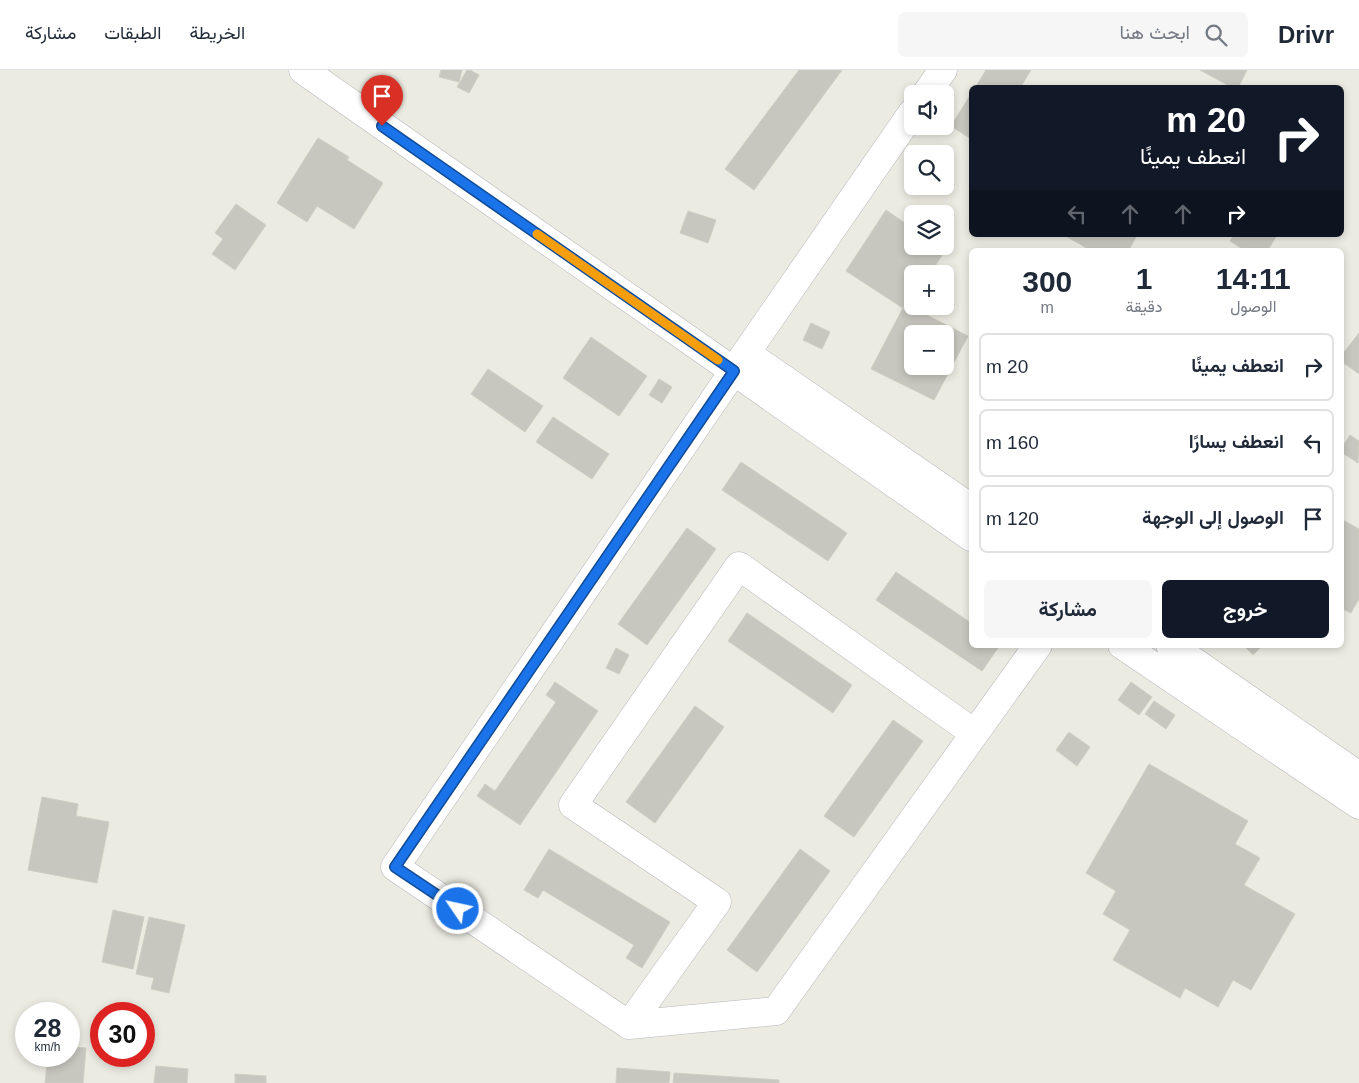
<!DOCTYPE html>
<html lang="ar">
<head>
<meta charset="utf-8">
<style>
  :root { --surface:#fff; --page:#f6f6f7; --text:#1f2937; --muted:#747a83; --line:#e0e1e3; --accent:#111827 }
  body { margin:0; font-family:Helvetica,Vazirmatn,sans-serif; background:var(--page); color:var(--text); direction:rtl; height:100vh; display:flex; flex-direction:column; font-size:19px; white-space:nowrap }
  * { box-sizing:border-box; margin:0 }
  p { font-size:16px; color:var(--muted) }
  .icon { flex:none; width:28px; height:28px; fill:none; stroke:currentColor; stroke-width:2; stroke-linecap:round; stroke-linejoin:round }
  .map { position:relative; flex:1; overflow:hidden; direction:ltr }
  .panel { position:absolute; left:969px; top:178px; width:375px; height:400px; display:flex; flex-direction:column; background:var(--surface); border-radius:8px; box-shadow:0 2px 8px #0003; direction:rtl }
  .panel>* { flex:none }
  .hud { position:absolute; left:969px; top:15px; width:375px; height:152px; border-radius:8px; box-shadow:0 2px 8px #0003; direction:rtl; background:#111827; color:#fff; overflow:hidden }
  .controls { position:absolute; left:904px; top:15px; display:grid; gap:10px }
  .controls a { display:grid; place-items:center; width:50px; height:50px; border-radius:8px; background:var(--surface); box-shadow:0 2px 8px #0003; font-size:25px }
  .speed { position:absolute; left:15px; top:932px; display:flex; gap:10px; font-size:25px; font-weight:700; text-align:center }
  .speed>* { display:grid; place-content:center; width:65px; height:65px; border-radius:50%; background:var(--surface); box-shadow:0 2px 8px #0003; line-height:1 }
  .speed small { font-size:12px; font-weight:400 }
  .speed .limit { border:8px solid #d22; background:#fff; color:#111 }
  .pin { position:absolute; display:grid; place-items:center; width:42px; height:42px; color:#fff; margin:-51px -21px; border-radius:50% 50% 50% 0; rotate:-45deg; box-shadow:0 0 5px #0007 }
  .pin .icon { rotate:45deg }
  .me { position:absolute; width:55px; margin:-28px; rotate:304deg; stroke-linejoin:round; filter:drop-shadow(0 0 4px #0008) }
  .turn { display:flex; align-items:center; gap:18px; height:105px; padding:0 15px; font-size:22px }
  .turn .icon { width:65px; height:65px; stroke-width:2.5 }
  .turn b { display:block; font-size:35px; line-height:42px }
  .lanes { display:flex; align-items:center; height:48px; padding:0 15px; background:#0003; justify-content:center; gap:25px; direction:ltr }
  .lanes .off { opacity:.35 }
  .eta { display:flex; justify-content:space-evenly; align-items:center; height:85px; text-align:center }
  .eta b { font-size:30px; font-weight:700; line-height:35px }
  .action { display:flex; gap:10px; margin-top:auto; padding:10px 15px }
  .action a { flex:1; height:58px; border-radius:8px; background:var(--accent); color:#fff; font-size:20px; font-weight:700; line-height:58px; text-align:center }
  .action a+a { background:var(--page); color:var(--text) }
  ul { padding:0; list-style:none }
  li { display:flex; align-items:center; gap:15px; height:68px; margin:0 10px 8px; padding:0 5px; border:2px solid var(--line); border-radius:8px }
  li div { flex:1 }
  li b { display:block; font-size:19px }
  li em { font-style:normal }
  header { display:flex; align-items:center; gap:30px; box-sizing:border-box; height:70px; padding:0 25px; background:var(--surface); border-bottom:1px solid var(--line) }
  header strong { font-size:24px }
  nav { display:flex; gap:28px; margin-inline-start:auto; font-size:18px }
  .search { width:350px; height:45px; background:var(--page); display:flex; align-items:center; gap:12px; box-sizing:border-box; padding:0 18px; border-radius:8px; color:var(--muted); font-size:19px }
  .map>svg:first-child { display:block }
  .building { fill:#c7c6bf; stroke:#cfcec2; fill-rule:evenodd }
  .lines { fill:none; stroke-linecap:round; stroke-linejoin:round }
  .minor-casing { stroke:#b8b8bd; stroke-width:29 }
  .minor { stroke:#fff; stroke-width:28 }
  .route-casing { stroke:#114b97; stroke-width:12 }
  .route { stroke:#1a73e8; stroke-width:9 }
  .slow { stroke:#f59e0b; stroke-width:9 }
</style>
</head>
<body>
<header>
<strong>Drivr</strong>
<div class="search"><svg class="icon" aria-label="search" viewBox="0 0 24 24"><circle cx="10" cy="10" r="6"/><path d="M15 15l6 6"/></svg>ابحث هنا</div>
<nav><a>الخريطة</a><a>الطبقات</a><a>مشاركة</a></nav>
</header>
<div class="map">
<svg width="1359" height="1013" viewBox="0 0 1359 1013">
  <rect width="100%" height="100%" fill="#ebebe2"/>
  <!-- building -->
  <path class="building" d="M441 0H462L459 12 439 7Z
    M467 0H470L479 5 469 23 457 17Z
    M799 0H842L754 120 725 99Z
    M986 0H1031L1020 18H975Z
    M1200 0H1247L1238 18H1233Z
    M971 24V69L951 56Z
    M318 68 349 87 347 90 383 113 354 159 317 136 307 152 277 133Z
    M236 134 266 155 235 200 212 184 223 169 215 163Z
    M886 140 912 158V176H941L946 179 930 204H912V230L906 240 846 201Z
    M688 141 716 150 708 173 680 163Z
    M1064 165H1137L1129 180H1090Z
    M1234 165H1277L1268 180H1244L1230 171Z
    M905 234 968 266 934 330 871 299ZM912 264H945V296H912Z
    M811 253 830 262 822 279 803 270Z
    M1359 263V304L1341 291V286Z
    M591 267 647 306 619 346 563 308Z
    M488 299 543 336 525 362 471 324Z
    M659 309 672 317 662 333 649 325Z
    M553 347 609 384 592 409 536 372Z
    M1350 365 1359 371 1358 393 1341 382V379Z
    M741 392 847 463 828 491 722 420Z
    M1341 449 1359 459V529L1351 543 1341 538Z
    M687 458 716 479 647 575 618 554Z
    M896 502 971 553V575H1000L982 601 876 530Z
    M747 543 852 615 833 643 728 571Z
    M1243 575H1263L1253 585Z
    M616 578 629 585 619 604 606 598Z
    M555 612 598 641 520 755 477 726 485 714 495 721 556 632 546 625Z
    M1131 612 1152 627 1139 645 1118 630Z
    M1154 631 1175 645 1166 659 1145 644Z
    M695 636 724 657 655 753 626 732Z
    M893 650 923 671 854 767 824 746Z
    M1069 662 1090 677 1077 696 1056 680Z
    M1149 694 1248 751 1235 774 1260 788 1244 815 1295 844 1251 920 1233 910 1218 937 1185 918 1180 928 1113 890 1130 860 1103 844 1116 821 1086 803Z
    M42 727 78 734 76 746 109 752 97 813 28 800Z
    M549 779 670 852 642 898 626 888 634 875 543 820 538 828 524 820Z
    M800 779 830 801 757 902 727 880Z
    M113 840 144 847 133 899 102 892Z
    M149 847 185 855 169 923 151 919 154 908 136 904Z
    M69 977 86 978 83 1013H45L48 986H69Z
    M156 996 188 999 187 1013H154Z
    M617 998 670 1002 669 1013H616Z
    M674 1003 779 1010V1013H673Z
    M235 1004 266 1006V1013H235Z"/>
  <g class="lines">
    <!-- minor casing -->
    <g class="minor-casing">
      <path id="minor" d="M303 0 971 467
        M926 24 943 0
        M912 43 746 283 395 797 629 955 776 941 1038 575
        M746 283 971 438
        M1122 575 1359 735
        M1170 575 1359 706
        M629 955 717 832 573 735 739 496 974 663"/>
    </g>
    <!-- minor -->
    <use href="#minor" class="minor"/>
  </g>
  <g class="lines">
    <!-- route casing -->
    <g class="route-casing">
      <path id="route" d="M382 56 734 301 395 797 458 839"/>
    </g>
    <!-- route -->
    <use href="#route" class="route"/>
    <!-- slow -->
    <path class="slow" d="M537 164 718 290"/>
  </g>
</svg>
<div class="controls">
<a><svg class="icon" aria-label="sound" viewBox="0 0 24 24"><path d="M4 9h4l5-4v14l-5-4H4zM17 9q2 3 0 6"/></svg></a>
<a><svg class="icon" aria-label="search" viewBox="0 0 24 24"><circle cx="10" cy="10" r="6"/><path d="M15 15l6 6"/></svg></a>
<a><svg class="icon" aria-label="layers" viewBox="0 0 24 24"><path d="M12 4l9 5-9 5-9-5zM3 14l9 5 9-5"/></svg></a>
<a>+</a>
<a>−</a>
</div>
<div class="speed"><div>28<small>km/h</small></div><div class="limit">30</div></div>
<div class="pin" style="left:382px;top:56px;background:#d93025"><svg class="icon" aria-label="arrive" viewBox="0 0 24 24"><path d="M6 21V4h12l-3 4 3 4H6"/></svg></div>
<svg class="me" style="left:458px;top:839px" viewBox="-20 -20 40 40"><circle r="17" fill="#1a73e8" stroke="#fff" stroke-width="3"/><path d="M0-11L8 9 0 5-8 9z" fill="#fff"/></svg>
<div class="hud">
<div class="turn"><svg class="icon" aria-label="right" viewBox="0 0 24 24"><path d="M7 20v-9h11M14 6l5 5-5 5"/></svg><div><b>20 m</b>انعطف يمينًا</div></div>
<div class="lanes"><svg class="icon off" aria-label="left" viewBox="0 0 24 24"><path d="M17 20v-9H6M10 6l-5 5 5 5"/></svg><svg class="icon off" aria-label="ahead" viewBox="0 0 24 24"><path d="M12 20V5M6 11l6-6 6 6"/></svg><svg class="icon off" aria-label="ahead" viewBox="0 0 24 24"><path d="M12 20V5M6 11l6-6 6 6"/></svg><svg class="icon" aria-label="right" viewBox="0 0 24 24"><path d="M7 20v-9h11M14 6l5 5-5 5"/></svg></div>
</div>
<section class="panel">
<div class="eta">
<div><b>14:11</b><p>الوصول</p></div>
<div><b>1</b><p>دقيقة</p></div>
<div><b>300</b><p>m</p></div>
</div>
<ul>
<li><svg class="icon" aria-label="right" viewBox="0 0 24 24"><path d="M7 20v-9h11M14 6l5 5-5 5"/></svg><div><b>انعطف يمينًا</b></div><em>20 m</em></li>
<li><svg class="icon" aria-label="left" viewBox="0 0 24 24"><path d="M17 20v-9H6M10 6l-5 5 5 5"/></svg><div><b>انعطف يسارًا</b></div><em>160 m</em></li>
<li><svg class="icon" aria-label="arrive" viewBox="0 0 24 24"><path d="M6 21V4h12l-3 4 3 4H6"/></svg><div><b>الوصول إلى الوجهة</b></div><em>120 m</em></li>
</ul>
<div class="action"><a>خروج</a><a>مشاركة</a></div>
</section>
</div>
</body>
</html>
